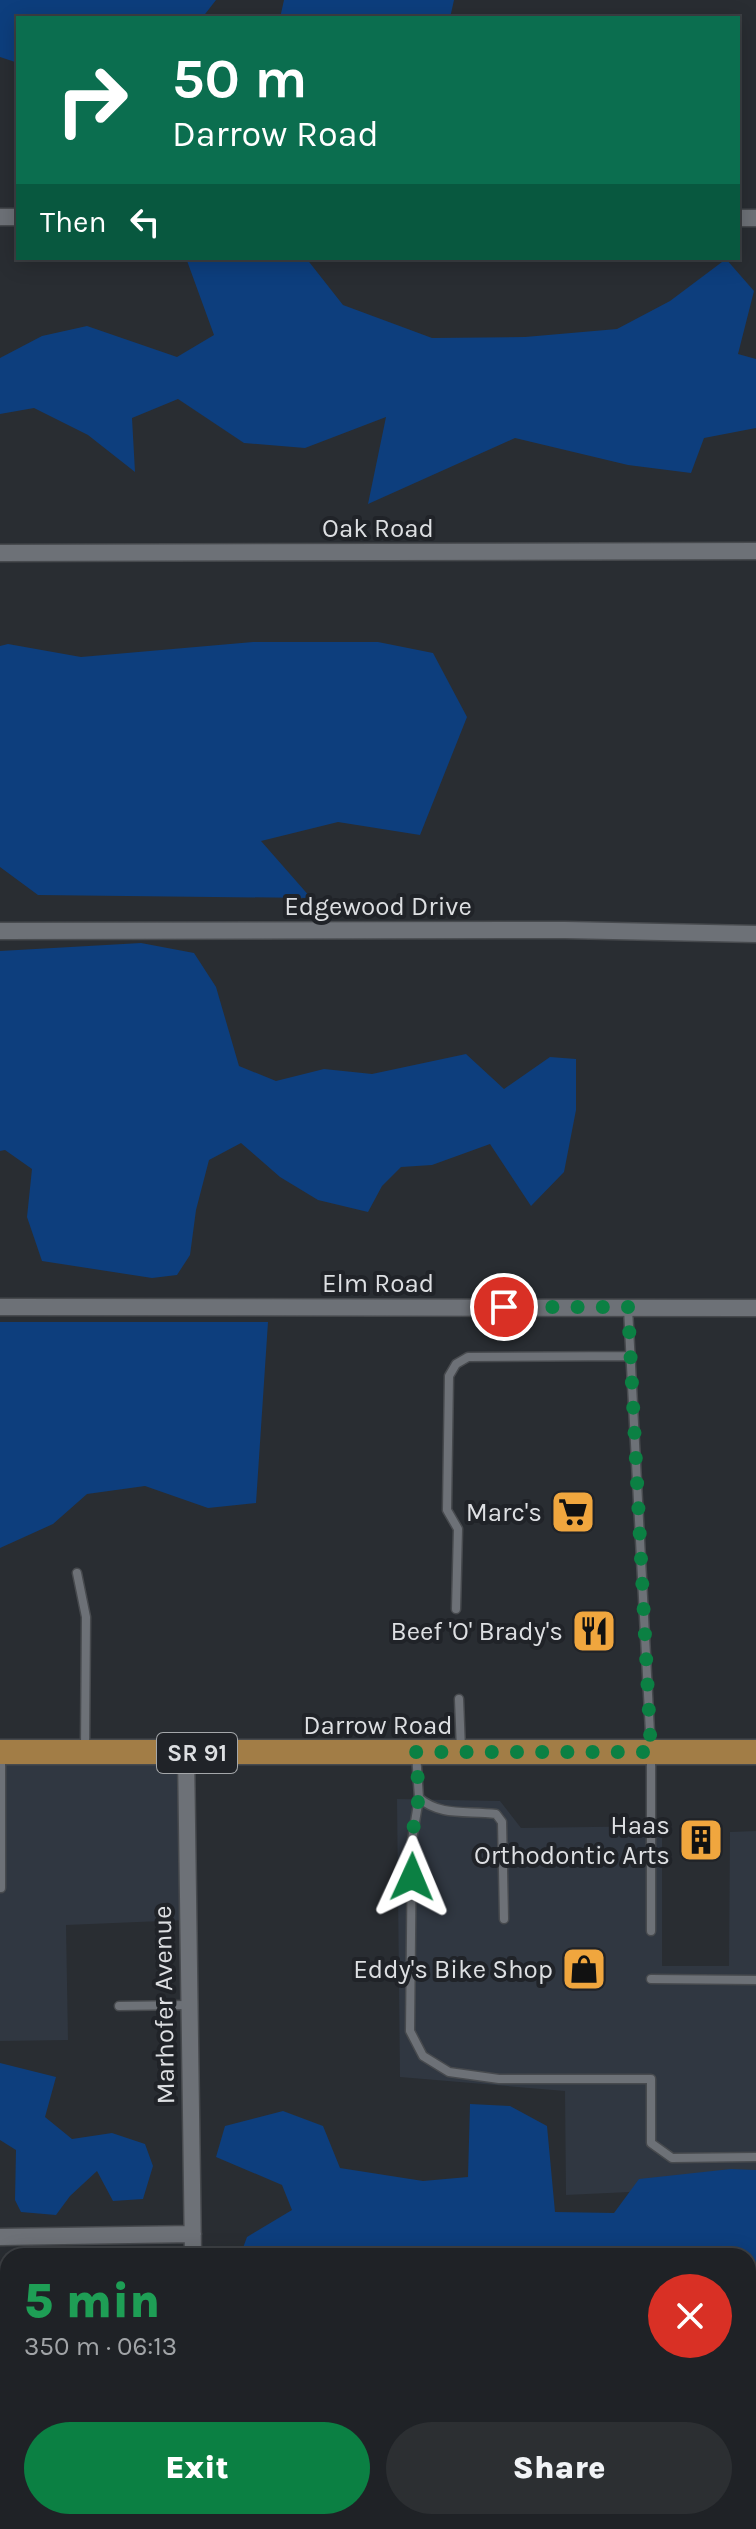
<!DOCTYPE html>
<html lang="en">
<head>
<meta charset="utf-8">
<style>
  :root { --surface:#1f2226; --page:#2c2f32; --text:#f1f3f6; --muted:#a1a4a7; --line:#3c3f43; --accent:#0b8043 }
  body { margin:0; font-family:Karla,sans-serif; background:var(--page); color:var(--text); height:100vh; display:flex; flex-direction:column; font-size:30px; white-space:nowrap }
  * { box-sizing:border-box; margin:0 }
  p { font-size:26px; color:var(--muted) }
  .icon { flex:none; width:44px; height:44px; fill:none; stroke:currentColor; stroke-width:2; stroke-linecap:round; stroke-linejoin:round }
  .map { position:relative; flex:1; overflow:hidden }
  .details { position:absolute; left:0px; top:2248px; width:756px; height:282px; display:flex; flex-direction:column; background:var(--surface); border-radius:24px 24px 0 0; box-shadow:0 4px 20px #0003,0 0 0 2px var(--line) }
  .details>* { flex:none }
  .banner { position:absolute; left:16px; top:16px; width:724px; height:244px; border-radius:0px; box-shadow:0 4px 20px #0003,0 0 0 2px var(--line); background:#0b6e4f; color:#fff; overflow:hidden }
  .pin { position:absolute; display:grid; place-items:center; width:68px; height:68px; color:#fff; margin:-34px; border:4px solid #fff; border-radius:50%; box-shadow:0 2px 8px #0007 }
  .me { position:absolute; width:88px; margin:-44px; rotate:1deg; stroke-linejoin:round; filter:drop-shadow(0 0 6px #0008) }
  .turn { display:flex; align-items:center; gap:28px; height:168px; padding:0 24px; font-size:36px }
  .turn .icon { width:104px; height:104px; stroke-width:2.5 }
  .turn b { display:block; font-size:56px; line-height:68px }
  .then { display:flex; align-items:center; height:76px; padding:0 24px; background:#0003; gap:16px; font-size:30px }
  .round { display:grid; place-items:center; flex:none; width:84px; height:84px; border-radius:42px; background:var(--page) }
  .overview { display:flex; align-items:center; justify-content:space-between; height:136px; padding:0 24px }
  h1 { font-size:48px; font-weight:800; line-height:60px; color:#1e9e55 }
  .action { display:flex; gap:16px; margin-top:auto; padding:16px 24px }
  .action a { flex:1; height:92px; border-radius:48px; background:var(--accent); color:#fff; font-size:32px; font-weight:800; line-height:92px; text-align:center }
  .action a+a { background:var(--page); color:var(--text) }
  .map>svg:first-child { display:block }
  .built { fill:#303741 }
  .green { fill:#0d3e7d }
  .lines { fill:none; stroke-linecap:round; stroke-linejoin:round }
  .lane-casing { stroke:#474a4e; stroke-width:11 }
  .street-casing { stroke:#474a4e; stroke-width:19 }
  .primary-casing { stroke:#474a4e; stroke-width:27 }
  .lane { stroke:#6d7177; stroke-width:8 }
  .street { stroke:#6d7177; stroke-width:16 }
  .primary { stroke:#a27d46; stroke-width:24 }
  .route { stroke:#0b8043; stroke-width:14; stroke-dasharray:0 25.2 }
  .labels { text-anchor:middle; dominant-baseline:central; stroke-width:8; stroke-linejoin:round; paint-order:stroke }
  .shield { fill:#202328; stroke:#a4a7aa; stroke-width:2 }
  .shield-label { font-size:24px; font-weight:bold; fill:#dddfe2 }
  .street-label { font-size:26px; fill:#dddfe2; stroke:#202328 }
  .poi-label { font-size:26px; fill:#dddfe2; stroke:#202328; text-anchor:end }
</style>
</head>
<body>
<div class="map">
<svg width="756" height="2529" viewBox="0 0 756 2529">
  <rect width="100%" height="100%" fill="#292d32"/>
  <!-- built -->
  <path class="built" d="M188 1745 186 1920 66 1925 68 2040 0 2041V1752Z
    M397 1799 500 1801 521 1828 662 1826V1966H729L730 1832 756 1831V2186L566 2195 565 2091 400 2077Z"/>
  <!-- green -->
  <path class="green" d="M0 0H216L202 18H18V63L0 57Z
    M284 0H454L450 18H280Z
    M186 258H306L343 305 432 338 525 337 617 329 670 301 726 259 754 291 738 354 756 359V428L704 438 691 473 628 465 515 438 368 504 386 417 305 448 244 443 178 399 132 418 135 472 88 435 34 408 0 414V358L42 336 87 326 177 357 214 335Z
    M253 642H378L433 653 467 717 420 835 338 822 261 841 311 898 38 895 0 867V646L8 644 81 657Z
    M141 943 194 953 216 987 239 1066 276 1081 324 1069 372 1074 466 1054 504 1089 550 1057 576 1059V1110L564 1172 531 1206 490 1144 432 1165 401 1167 382 1186 368 1212 318 1200 280 1177 241 1143 209 1160 196 1210 190 1255 177 1275 152 1278 42 1261 27 1217 32 1169 5 1150 0 1151V951Z
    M0 1322H268L256 1503 208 1508 145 1486 87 1494 53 1524 0 1548Z
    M0 2063 56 2077 45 2117 72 2139 112 2133 145 2144 153 2166 143 2199 113 2201 97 2171 70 2196 56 2215 21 2212 15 2200 16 2150 0 2140Z
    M470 2104 510 2106 547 2126 555 2212 614 2213 639 2179 731 2169 756 2170V2449L748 2457V2256H240L247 2237 292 2210 282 2185 216 2157 225 2126 283 2111 323 2126 340 2168 423 2181 468 2177Z
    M213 2522H538V2529H215Z"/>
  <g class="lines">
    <!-- lane casing -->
    <g class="lane-casing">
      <path id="lane" d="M628 1308 651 1752V1931
        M77 1573 86 1617 85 1751
        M456 1609 458 1529 447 1510 449 1376 456 1364 468 1357 631 1356
        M459 1699 461 1750
        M416 1753 419 1798C441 1817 468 1810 496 1814L502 1822 504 1919
        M1 1757V1888
        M419 1798 412 1840 410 2031 423 2056 449 2072 499 2079H651V2143L672 2158 756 2157
        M651 1979 756 1980
        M119 2006 188 2005"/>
    </g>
    <!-- street casing -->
    <g class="street-casing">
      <path id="street" d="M0 217H18
        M738 218H756
        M0 553 756 551
        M0 931 565 930 756 934
        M0 1307 756 1308
        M186 1753 193 2256
        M0 2237 193 2234
        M198 2522V2529"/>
    </g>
    <!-- primary casing -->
    <g class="primary-casing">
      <path id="primary" d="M0 1752H756"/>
    </g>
    <!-- lane -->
    <use href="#lane" class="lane"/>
    <!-- street -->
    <use href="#street" class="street"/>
    <!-- primary -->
    <use href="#primary" class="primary"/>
  </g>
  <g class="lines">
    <!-- route -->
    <path class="route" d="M412 1877 414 1816 419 1798 416 1752H651L628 1307H504"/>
  </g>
  <!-- icons -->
  <defs>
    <g id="supermarket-square" transform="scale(2.3)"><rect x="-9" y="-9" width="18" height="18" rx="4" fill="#f0a63e" stroke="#202328"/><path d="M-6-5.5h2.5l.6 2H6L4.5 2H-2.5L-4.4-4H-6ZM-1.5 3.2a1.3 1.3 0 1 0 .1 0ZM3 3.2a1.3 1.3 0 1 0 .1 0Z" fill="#111"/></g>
    <g id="restaurant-square" transform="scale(2.3)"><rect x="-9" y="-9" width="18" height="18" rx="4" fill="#f0a63e" stroke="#202328"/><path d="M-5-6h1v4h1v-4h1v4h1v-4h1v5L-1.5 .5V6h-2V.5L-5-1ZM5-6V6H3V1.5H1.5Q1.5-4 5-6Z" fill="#111"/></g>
    <g id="building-square" transform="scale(2.3)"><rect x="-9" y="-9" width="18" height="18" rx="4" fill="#f0a63e" stroke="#202328"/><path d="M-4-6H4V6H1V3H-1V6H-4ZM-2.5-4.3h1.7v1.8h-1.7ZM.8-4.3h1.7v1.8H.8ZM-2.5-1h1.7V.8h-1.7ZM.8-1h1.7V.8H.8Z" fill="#111"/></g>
    <g id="shop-square" transform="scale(2.3)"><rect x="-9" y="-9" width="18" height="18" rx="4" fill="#f0a63e" stroke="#202328"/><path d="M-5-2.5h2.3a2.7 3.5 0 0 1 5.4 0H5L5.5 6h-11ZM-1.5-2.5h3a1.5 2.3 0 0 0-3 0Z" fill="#111"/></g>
  </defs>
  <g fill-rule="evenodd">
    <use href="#supermarket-square" x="573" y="1512"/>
    <use href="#restaurant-square" x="594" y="1631"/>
    <use href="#building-square" x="701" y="1840"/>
    <use href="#shop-square" x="584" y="1969"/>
  </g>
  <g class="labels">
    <!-- shield labels -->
    <rect class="shield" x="157" y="1733" width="80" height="40" rx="6"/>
    <g class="shield-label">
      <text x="197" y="1753">SR 91</text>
    </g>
    <!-- street labels -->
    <g class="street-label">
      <text x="378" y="528">Oak Road</text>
      <text x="378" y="906">Edgewood Drive</text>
      <text x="378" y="1283">Elm Road</text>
      <text x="378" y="1725">Darrow Road</text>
      <text transform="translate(164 2005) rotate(-91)">Marhofer Avenue</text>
    </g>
    <!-- poi labels -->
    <g class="poi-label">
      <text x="542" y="1512">Marc's</text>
      <text x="563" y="1631">Beef 'O' Brady's</text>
      <text x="670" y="1825">Haas<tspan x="670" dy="30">Orthodontic Arts</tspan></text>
      <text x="553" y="1969">Eddy's Bike Shop</text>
    </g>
  </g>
</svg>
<div class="pin" style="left:504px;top:1307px;background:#d93025"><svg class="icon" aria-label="arrive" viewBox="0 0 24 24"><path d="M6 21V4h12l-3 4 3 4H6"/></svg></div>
<svg class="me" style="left:412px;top:1877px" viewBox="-20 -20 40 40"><path d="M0-17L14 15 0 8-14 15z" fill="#0b8043" stroke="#fff" stroke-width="4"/></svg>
<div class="banner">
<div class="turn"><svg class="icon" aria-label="right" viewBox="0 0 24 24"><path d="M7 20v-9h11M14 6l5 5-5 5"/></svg><div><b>50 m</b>Darrow Road</div></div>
<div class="then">Then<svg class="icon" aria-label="left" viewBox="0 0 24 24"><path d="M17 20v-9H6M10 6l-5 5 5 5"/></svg></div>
</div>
<section class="details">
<div class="overview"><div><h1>5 min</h1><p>350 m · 06:13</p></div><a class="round" style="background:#d93025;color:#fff"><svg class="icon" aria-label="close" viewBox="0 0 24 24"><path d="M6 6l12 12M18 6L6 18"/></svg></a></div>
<div class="action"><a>Exit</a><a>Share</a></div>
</section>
</div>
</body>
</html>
